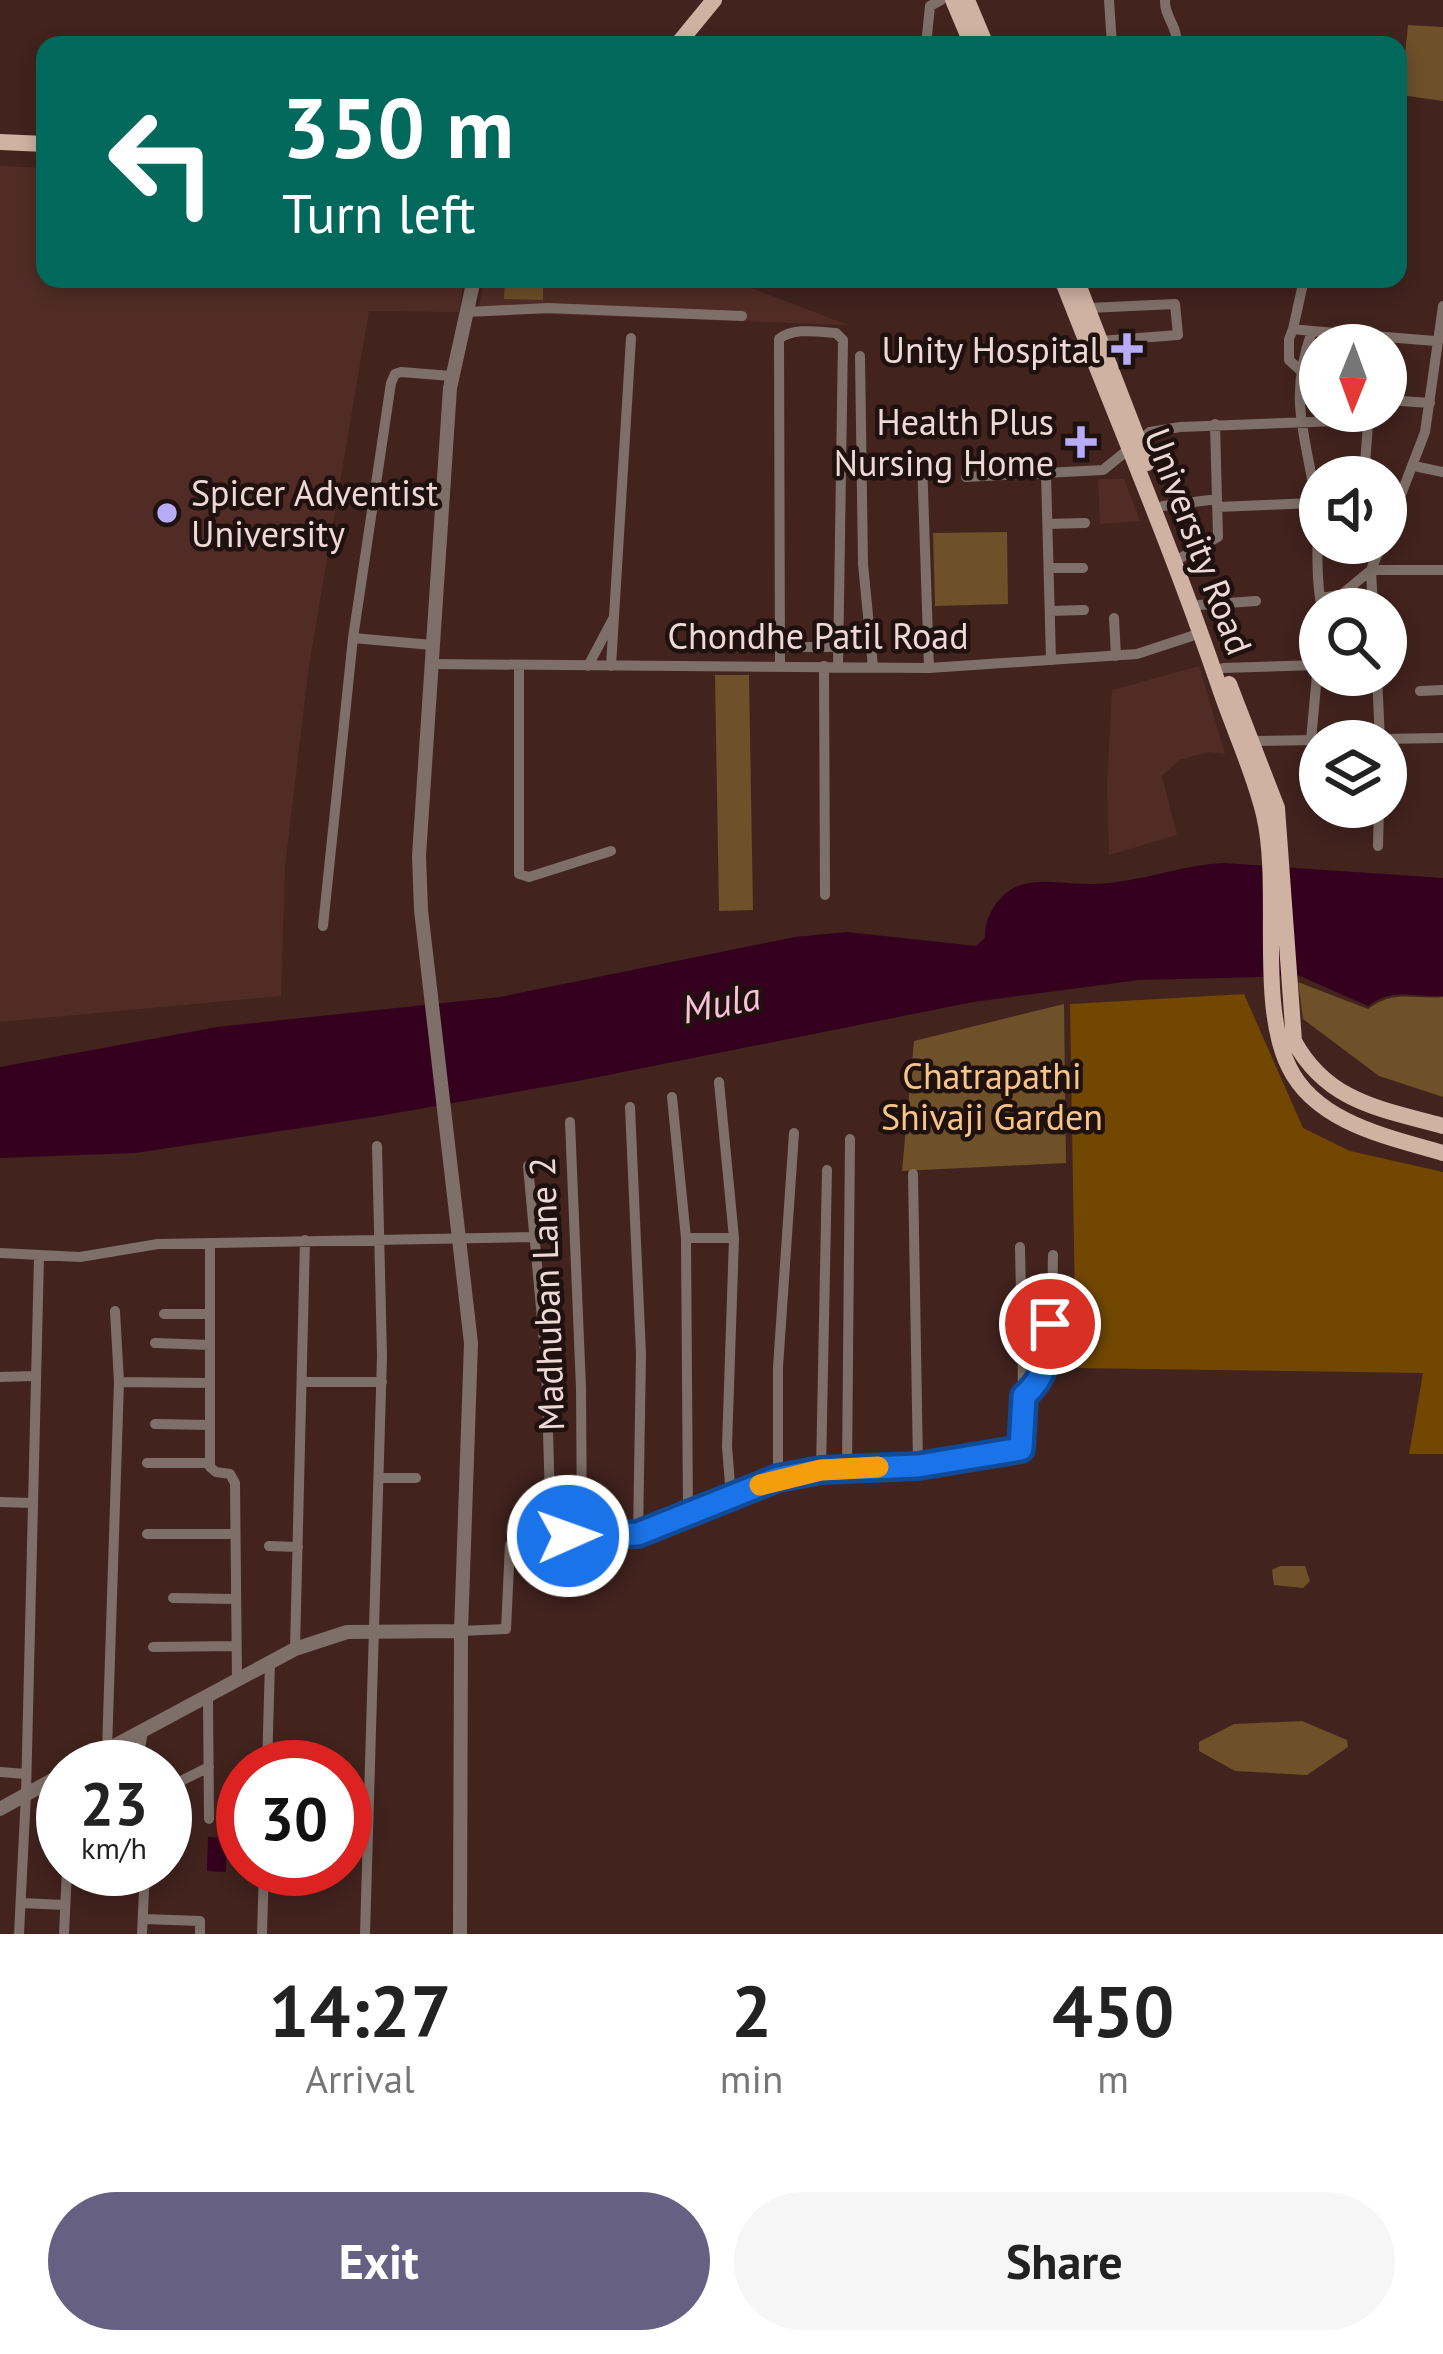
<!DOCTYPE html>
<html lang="en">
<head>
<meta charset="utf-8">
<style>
  :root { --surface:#fff; --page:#f6f6f6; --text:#222; --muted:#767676; --accent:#666082 }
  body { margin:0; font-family:"PT Sans",sans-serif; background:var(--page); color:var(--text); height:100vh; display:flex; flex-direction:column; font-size:45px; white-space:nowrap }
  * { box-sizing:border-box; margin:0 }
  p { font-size:39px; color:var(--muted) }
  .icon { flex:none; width:66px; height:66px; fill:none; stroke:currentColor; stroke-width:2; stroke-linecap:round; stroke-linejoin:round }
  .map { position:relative; height:1934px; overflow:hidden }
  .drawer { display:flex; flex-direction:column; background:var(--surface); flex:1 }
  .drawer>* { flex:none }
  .guide { position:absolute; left:36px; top:36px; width:1371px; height:252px; border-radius:24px; box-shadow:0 6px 18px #0003; background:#00695c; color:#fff; overflow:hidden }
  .needle { width:78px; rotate:181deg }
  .controls { position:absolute; left:1299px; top:324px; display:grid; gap:24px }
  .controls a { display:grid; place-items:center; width:108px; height:108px; border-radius:50%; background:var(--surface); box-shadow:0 6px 18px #0003; font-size:60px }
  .speed { position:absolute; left:36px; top:1740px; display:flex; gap:24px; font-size:60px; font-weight:700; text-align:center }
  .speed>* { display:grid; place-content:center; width:156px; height:156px; border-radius:50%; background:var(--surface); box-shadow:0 6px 18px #0003; line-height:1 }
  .speed small { font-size:30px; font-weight:400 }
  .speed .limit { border:18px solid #d22; background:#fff; color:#111 }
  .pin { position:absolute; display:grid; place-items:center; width:102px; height:102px; color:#fff; margin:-51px; border:6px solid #fff; border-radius:50%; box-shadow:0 3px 12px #0007 }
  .me { position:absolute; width:132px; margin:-66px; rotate:88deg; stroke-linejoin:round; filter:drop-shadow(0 0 9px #0008) }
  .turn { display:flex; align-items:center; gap:42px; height:252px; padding:0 48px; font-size:54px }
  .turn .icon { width:156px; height:156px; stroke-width:2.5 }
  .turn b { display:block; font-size:84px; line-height:102px }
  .eta { display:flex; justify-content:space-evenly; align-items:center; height:204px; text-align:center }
  .eta b { font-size:72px; font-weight:700; line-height:84px }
  .primary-button { display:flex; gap:24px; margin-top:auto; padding:24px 48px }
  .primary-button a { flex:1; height:138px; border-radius:72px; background:var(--accent); color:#fff; font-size:48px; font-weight:700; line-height:138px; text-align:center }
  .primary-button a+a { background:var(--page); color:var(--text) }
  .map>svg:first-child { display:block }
  .built { fill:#512c26 }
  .green { fill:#6e5029 }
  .forest { fill:#714702 }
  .water { fill:#34001e }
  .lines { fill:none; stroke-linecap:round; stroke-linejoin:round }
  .minor { stroke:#7e7068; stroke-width:10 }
  .tertiary { stroke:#7e7068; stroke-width:14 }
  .primary { stroke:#cfb2a2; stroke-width:16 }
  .route-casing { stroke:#114b97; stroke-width:30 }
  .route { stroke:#1a73e8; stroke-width:21 }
  .slow { stroke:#f59e0b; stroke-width:21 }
  .poi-dot { fill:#b8abf7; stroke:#1f110e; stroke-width:4.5 }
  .labels { text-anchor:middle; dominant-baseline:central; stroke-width:9; stroke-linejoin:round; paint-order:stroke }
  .poi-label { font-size:36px; fill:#eed9d5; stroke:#1f110e; text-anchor:end }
  .street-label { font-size:36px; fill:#eed9d5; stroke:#1f110e }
  .park-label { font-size:36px; fill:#f9c587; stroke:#1f110e }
  .water-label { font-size:39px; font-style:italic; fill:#fbc1da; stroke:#1f110e }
</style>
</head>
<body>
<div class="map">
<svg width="1443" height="1934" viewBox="0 0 1443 1934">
  <rect width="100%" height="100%" fill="#42231e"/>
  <!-- built -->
  <path class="built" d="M0 166 45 168V279H464L459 312 369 311 309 665 285 866 281 996 0 1022Z
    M484 279H727L848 325 478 312Z
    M1098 479H1124L1140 521 1100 524Z
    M1199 666 1225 754 1210 752 1179 760 1162 776 1177 835 1109 855 1107 785 1112 690Z"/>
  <!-- green -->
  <path class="green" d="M1408 25 1443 27V101L1401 95Z
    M505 279H543V300L504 299Z
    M1007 532 1008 604 935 606 933 533Z
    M715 675H749L753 910 719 911Z
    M1298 982 1368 1009C1395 989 1413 1000 1443 997V1097L1379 1076 1303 1019Z
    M1064 1004 1066 1163 902 1171 914 1041Z
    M1280 1566H1305L1310 1581 1303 1588 1274 1585 1272 1570Z
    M1302 1721 1347 1740 1348 1747 1307 1775 1235 1771 1199 1751V1742L1234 1724Z"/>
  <!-- forest -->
  <path class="forest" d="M1244 994 1303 1128 1350 1151 1443 1172V1454H1409L1423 1373 1076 1368 1070 1004Z"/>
  <!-- water -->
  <path class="water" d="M1224 863 1443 878V996C1414 998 1394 987 1368 1006L1300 976 1139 980 973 1002 578 1081 373 1117 135 1153 0 1158V1067L217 1027 500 997 795 937 847 932 976 946 985 938C984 918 998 894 1018 886 1041 877 1070 885 1094 884 1138 883 1180 865 1224 863Z
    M208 1837 227 1838 226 1872 207 1871Z"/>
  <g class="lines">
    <!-- minor -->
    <path class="minor" d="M1109 0 1112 45
      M1165 0C1164 16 1178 27 1177 45
      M926 45 930 6 941 0
      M1304 279 1293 329 1312 331
      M1088 308 1175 304 1178 335 1100 341
      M467 312 548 308 742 316
      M1293 329 1289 339V360L1300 370
      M860 356 863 564 873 667
      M1386 400 1430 403
      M922 460 929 668
      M1414 466 1443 472
      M1046 474 1051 660
      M966 477 1103 470 1150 432 1180 427 1366 420
      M1364 477 1369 411
      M1163 506 1217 499
      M1217 507 1315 503
      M1048 524 1085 523
      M1386 534 1425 432 1443 306
      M1175 561 1218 537 1215 424
      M1049 568H1083
      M1320 598 1341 595 1371 570H1443
      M1199 605 1256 601
      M1322 609C1314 571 1320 534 1315 497 1305 430 1288 400 1312 331L1435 341
      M1373 609 1371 570 1382 543
      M1050 611 1084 610
      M1114 618 1116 656
      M353 638 432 645
      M780 647H839
      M431 664 929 668 1137 654 1201 633
      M519 665V874L529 877 611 851
      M588 666 614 617
      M611 666 631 338
      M824 666 825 895
      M780 667 779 339C794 327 818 332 836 333L843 340 838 667
      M1223 668 1318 665
      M1377 675 1380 741
      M1420 691 1443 690
      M1311 740 1320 642
      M1251 741 1443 738
      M1378 846 1379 807
      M323 926 353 638 391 383 395 374 401 372 451 376
      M719 1082 734 1238 727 1446 731 1497
      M672 1097 686 1238 688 1515
      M630 1107 641 1354 638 1535
      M570 1122 581 1388 582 1535
      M528 1166 546 1363 551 1535
      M913 1174 918 1465
      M686 1238H734
      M210 1243V1467L216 1472 230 1474 235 1483 237 1680
      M0 1253 80 1257 158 1244 535 1237
      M164 1314H210
      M155 1343 210 1345
      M0 1377 36 1376
      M119 1382 210 1383
      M302 1382H382
      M1024 1397C1061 1364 1051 1301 1053 1255
      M155 1424 210 1425
      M147 1463H210
      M847 1469 850 1139
      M821 1470 827 1170
      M379 1478H416
      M778 1478V1367L794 1133
      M0 1502 32 1503
      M147 1534H235
      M269 1546 298 1547
      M173 1598 236 1599
      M461 1631 506 1629 510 1545 520 1532 638 1535 778 1478 821 1470 918 1465 1021 1449 1024 1435 1020 1247
      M153 1647 236 1646
      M295 1649 305 1240
      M208 1695 209 1819
      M107 1750 119 1382 115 1311
      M137 1767 143 1731
      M267 1767 270 1662
      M0 1772 26 1774
      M165 1789 209 1767
      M21 1903 65 1905
      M144 1919 200 1921V1934
      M19 1934 26 1794 39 1257
      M64 1934 67 1869
      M142 1934 145 1869
      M262 1934 264 1869
      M365 1934 382 1356 377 1146"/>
    <!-- tertiary -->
    <path class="tertiary" d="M75 1767 295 1649 347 1632 461 1631
      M0 1809 63 1774
      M460 1934 461 1631 471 1343 421 910 419 856 450 388 474 279"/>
    <!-- primary -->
    <path class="primary" d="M953 0 972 45
      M967 0 986 45
      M677 45 714 0
      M0 142 45 144
      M1062 279C1115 415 1172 548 1219 686 1233 728 1254 772 1264 815 1281 887 1257 1003 1289 1067 1316 1123 1389 1137 1443 1153
      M1076 279 1147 463
      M1229 684 1277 808 1294 1041C1327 1102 1381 1109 1443 1126"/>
  </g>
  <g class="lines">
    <!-- route casing -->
    <g class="route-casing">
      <path id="route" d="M568 1536 638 1534 778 1478 821 1470 918 1466 1021 1449 1024 1396C1047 1376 1048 1355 1050 1324"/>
    </g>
    <!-- route -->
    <use href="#route" class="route"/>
    <!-- slow -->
    <path class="slow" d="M760 1485 821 1470 878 1467"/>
  </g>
  <!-- markers -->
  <g class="poi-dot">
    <path d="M1121 331h12v12h12v12h-12v12h-12v-12h-12v-12h12z"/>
    <path d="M1075 424h12v12h12v12h-12v12h-12v-12h-12v-12h12z"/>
    <circle cx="167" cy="513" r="12"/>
  </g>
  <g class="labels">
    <!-- poi labels -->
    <g class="poi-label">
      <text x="1100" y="349">Unity Hospital</text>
      <text x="1054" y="421">Health Plus<tspan x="1054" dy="41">Nursing Home</tspan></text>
      <text x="191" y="492" text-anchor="start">Spicer Adventist<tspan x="191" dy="41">University</tspan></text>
    </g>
    <!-- street labels -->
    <g class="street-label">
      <text transform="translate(1199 541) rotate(69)">University Road</text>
      <text x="818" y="635">Chondhe Patil Road</text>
      <text transform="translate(546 1294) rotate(-92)">Madhuban Lane 2</text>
    </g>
    <!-- park labels -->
    <g class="park-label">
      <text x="992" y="1075">Chatrapathi<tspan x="992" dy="41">Shivaji Garden</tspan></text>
    </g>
    <!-- water labels -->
    <g class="water-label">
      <text transform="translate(721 1002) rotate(-11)">Mula</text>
    </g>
  </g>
</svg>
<div class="controls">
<a><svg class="needle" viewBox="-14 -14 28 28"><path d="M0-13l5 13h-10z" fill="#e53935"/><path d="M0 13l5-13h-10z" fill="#767676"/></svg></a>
<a><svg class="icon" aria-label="sound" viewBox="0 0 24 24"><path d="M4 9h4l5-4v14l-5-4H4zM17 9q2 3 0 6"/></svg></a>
<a><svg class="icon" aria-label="search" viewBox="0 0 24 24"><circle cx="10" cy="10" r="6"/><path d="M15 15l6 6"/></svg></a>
<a><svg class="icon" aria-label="layers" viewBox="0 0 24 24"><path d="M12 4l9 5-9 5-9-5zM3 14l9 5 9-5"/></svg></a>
</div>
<div class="speed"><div>23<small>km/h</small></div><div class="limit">30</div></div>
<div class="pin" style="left:1050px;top:1324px;background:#d93025"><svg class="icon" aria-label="arrive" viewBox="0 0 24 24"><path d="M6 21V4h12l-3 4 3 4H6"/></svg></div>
<svg class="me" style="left:568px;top:1536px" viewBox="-20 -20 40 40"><circle r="17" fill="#1a73e8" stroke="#fff" stroke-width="3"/><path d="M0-11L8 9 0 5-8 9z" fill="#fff"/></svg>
<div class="guide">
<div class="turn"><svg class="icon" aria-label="left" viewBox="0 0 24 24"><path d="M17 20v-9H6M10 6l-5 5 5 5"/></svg><div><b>350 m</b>Turn left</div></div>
</div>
</div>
<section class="drawer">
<div class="eta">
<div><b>14:27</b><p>Arrival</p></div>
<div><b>2</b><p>min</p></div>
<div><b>450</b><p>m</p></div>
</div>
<div class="primary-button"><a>Exit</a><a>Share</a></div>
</section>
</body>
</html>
